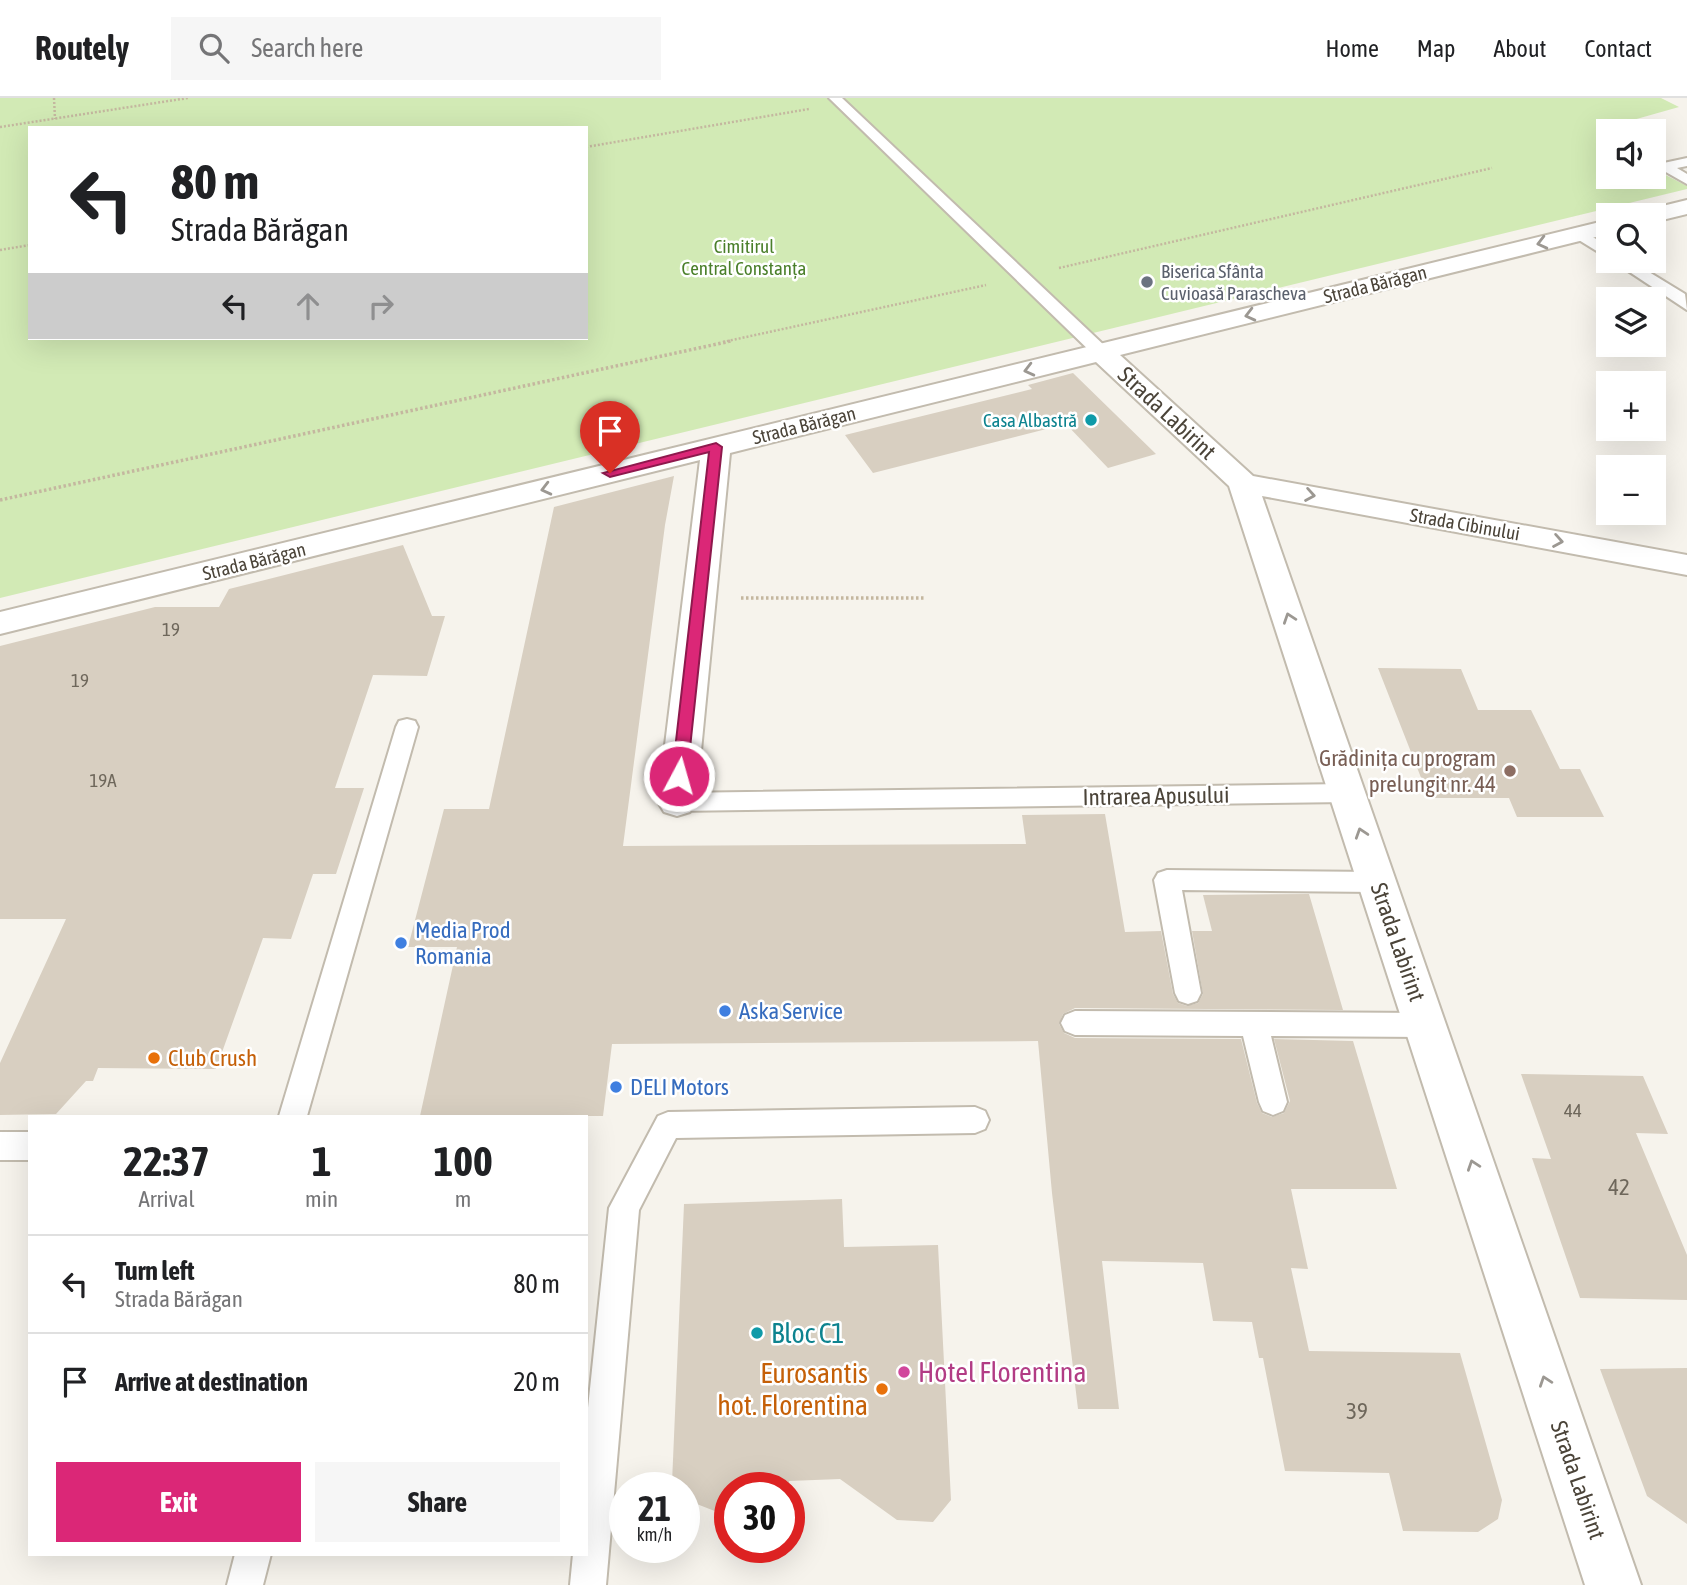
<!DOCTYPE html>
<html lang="en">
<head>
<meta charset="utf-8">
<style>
  :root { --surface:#fff; --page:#f6f6f6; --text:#202124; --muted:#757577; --line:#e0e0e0; --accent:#db2777 }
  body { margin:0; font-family:"Asap Condensed",sans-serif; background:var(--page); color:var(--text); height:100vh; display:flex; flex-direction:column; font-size:26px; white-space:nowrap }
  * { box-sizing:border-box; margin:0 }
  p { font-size:23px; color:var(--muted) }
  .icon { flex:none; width:38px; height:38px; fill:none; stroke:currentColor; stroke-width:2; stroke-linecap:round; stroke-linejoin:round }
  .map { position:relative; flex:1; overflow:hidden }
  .panel { position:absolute; left:28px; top:1017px; width:560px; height:441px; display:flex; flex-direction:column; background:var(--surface); border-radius:0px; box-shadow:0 7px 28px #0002 }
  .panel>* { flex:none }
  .hud { position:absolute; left:28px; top:28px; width:560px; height:214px; border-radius:0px; box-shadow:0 7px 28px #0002; background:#fff; color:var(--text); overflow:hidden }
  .fabs { position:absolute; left:1596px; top:21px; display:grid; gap:14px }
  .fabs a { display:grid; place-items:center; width:70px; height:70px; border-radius:0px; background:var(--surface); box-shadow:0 7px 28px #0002; font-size:35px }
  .speed { position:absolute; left:609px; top:1374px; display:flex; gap:14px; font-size:35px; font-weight:700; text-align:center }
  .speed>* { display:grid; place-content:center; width:91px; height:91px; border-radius:50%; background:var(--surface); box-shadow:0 7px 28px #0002; line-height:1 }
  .speed small { font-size:18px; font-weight:400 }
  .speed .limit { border:10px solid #d22; background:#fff; color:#111 }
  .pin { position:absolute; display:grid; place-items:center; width:60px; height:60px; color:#fff; margin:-72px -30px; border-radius:50% 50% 50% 0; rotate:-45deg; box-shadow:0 0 7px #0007 }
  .pin .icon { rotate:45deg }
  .me { position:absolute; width:77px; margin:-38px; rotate:6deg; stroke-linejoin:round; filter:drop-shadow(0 0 5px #0008) }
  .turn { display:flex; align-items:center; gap:24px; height:147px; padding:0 28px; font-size:32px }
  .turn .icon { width:91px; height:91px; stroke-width:2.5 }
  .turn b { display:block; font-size:49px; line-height:60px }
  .lanes { display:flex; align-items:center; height:66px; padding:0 28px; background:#0003; justify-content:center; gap:35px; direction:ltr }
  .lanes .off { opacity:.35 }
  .eta { display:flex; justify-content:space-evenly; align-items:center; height:119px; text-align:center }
  .eta b { font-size:42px; font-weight:700; line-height:49px }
  .cta { display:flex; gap:14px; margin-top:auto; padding:14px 28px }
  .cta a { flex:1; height:80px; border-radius:0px; background:var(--accent); color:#fff; font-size:28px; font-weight:700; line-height:80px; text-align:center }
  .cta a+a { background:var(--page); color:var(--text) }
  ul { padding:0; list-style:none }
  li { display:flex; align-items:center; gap:21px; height:98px; padding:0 28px; border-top:2px solid var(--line) }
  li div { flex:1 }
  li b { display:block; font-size:26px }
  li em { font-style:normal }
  header { display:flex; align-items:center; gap:42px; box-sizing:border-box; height:98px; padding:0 35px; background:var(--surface); border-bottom:2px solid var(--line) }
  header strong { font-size:33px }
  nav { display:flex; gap:38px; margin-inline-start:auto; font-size:24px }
  .search { width:490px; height:63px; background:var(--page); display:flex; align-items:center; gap:18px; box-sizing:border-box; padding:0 24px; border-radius:0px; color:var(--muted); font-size:26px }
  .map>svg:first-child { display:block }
  .green { fill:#d2eab5; fill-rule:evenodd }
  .building { fill:#d8cfc1 }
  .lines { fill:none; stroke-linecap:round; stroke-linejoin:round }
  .service-casing { stroke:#c2bbae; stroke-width:4 }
  .minor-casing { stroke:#c2bbae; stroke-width:4 }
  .path-far1 { stroke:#c4b79f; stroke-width:2.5; stroke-dasharray:2 2; stroke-linecap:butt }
  .path { stroke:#c4b79f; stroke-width:3.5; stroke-dasharray:2.5 2.5; stroke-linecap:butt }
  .service { fill:#fff; fill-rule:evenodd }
  .minor { fill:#fff; fill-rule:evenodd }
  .oneway { stroke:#9c9892 }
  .route { fill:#db2777; stroke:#8e194d; stroke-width:2 }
  .worship-dot { fill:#6b7280; stroke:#fff; stroke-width:2.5 }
  .culture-dot { fill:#0f9aa8; stroke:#fff; stroke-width:2.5 }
  .education-dot { fill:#8d6e63; stroke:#fff; stroke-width:2.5 }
  .shop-dot { fill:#3f7fe0; stroke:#fff; stroke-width:2.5 }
  .food-dot { fill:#e8710a; stroke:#fff; stroke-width:2.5 }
  .hotel-dot { fill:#d1479c; stroke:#fff; stroke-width:2.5 }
  .labels { text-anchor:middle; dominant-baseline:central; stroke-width:5; stroke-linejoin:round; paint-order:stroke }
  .far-park-label { font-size:19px; fill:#4a7f2a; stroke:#fff }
  .far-worship-label { font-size:19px; fill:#5b616d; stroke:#fff; text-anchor:start }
  .far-street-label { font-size:19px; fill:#4b4439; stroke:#fff }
  .far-culture-label { font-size:19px; fill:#0d838f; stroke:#fff; text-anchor:end }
  .number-label { font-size:19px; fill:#6e675b }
  .street-label { font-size:23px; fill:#4b4439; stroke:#fff }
  .education-label { font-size:23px; fill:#785e54; stroke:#fff; text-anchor:end }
  .shop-label { font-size:23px; fill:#366cbe; stroke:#fff; text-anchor:start }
  .food-label { font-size:23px; fill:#c56008; stroke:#fff; text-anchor:start }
  .near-number-label { font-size:23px; fill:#6e675b }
  .near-culture-label { font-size:28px; fill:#0d838f; stroke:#fff; text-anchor:start }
  .near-hotel-label { font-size:28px; fill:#b23c85; stroke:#fff; text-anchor:start }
  .near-food-label { font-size:28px; fill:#c56008; stroke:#fff; text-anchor:end }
</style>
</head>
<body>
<header>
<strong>Routely</strong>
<div class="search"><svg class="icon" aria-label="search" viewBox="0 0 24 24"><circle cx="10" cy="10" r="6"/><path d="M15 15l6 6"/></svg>Search here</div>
<nav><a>Home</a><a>Map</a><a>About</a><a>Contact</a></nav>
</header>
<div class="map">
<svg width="1687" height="1487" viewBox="0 0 1687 1487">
  <rect width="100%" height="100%" fill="#f6f3ec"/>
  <!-- green -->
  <path class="green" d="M0 0H1661L1679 9 1633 22 1639 26 1608 33V79H1654V71L1687 88V91L0 500ZM30 30H586V240H30Z"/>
  <!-- building -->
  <path class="building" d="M1073 275 1156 356 1108 370 1066 326 873 375 845 337 1032 291 1028 287Z
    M674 378 665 427 623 748 1026 746 1022 717 1105 716 1125 834 1161 833 1173 896 1178 905 1187 908 1198 905 1203 896 1192 833H1212L1203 797 1309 796 1343 912 1075 910 1063 916 1059 926 1064 935 1075 940 1241 941 1257 1005 1262 1015 1272 1019 1284 1015 1290 1003 1274 941 1353 943 1397 1091H1291L1308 1171 1291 1170 1309 1253 1460 1255 1502 1402 1498 1421 1478 1434 1403 1433 1389 1375 1285 1373 1263 1260H1259L1252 1224 1213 1223 1203 1165 1102 1163 1119 1311H1078L1052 1095 1038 943 612 946 603 1018H420L457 849H408L444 711H489L554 409Z
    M403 447 432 518H445L427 578 373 577 335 690H364L336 776H313L291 841 263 840 216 971 98 970 93 983H86L56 1016 0 1017V965L66 821H0V548L155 509H219L229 491Z
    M1378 570 1461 571 1478 612H1531L1560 671H1580L1604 719H1517L1509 700H1429Z
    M1521 976 1643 978 1668 1036 1636 1035 1687 1157V1202L1580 1200 1532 1060 1551 1061Z
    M842 1101 844 1149 938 1147 951 1402 933 1424 897 1422 840 1381 789 1383V1390H730V1419L684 1401V1390H675L672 1385 684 1106Z
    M1687 1270V1426L1647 1398 1600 1271Z"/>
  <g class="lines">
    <!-- service casing -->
    <g class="service-casing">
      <path id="service" d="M829 0H842L1107 250 1109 254 1107 258H1095Z
        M1687 60V68L1677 70 1687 76V86L1657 69 1659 66Z
        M1579 131 1608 148V160L1574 139 1571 136Z
        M1613 163H1631L1685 196 1687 212Z
        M407 621 415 623 418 629 307 1018H279L396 629 399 623Z
        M1348 686 1356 689 1360 695 1356 701 1348 704 677 713 669 710 665 704 669 698 677 695Z
        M1167 772 1377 774 1386 777 1390 784 1386 791 1377 794 1182 792 1201 895 1197 903 1188 906 1179 903 1175 895 1154 782 1158 775Z
        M1075 913 1426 915 1436 919 1440 927 1436 935 1426 939 1271 938 1287 1004 1283 1013 1273 1017 1263 1013 1259 1004 1243 938 1075 937 1065 933 1061 925 1065 917Z
        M975 1009 985 1013 989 1022 985 1031 975 1035 676 1040 639 1112 606 1487H570L573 1456H586V1329L609 1110 658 1018 668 1014Z
        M0 1034H30V1062H0Z
        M235 1456H271L263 1487H227Z"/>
    </g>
    <!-- minor casing -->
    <g class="minor-casing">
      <path id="minor" d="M1687 102V116L1654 124V117H1642L1646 112Z
        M1608 122V136L1120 257 1253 378 1687 457V477L1262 398 1641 1487H1585L1229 388 1096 264 730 355 696 704 690 714 677 718 664 714 658 704 700 362 0 536V514Z"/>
    </g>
    <!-- path-far1 -->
    <path class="path-far1" d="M54 0 55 21
      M0 29 188 0
      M586 49 809 11
      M0 152 30 147
      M1059 170 1492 70
      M723 244 986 187"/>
    <!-- path -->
    <path class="path" d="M0 402 731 243
      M741 500H926"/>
    <!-- service -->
    <use href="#service" class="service"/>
    <!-- minor -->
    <use href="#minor" class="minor"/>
  </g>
  <!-- one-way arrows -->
  <defs><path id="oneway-chevron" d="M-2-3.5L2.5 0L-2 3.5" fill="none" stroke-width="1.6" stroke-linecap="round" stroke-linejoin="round" transform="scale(1.75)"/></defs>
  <g class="oneway">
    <use href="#oneway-chevron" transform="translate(1542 145) rotate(166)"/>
    <use href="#oneway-chevron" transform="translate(1250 217) rotate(166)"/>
    <use href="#oneway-chevron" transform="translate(1029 272) rotate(166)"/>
    <use href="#oneway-chevron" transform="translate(546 391) rotate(166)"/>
    <use href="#oneway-chevron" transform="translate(1310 397) rotate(10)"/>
    <use href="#oneway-chevron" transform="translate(1558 443) rotate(10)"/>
    <use href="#oneway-chevron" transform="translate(1289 520) rotate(-109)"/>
    <use href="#oneway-chevron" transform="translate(1361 735) rotate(-108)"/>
    <use href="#oneway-chevron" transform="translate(1473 1067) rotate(-109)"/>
    <use href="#oneway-chevron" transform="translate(1545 1283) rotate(-109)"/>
  </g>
  <!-- route -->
  <path class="route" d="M716 345 722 349 687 678 679 684 672 678 709 354 610 379 603 375Z"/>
  <!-- markers -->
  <circle class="worship-dot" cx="1147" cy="184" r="7"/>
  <g class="culture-dot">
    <circle cx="1091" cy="322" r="7"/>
    <circle cx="757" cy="1235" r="7"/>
  </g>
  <circle class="education-dot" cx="1510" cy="673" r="7"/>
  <g class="shop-dot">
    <circle cx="401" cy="845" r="7"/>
    <circle cx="725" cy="913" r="7"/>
    <circle cx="616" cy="989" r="7"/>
  </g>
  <g class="food-dot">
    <circle cx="154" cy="960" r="7"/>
    <circle cx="882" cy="1291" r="7"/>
  </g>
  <circle class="hotel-dot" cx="904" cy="1274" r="7"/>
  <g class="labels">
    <!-- far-park labels -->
    <g class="far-park-label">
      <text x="744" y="148">Cimitirul<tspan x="744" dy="22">Central Constanța</tspan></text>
    </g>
    <!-- far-worship labels -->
    <g class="far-worship-label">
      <text x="1161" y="173">Biserica Sfânta<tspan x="1161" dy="22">Cuvioasă Parascheva</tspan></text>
    </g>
    <!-- far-street labels -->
    <g class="far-street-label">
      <text transform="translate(1375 186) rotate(-14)">Strada Bărăgan</text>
      <text transform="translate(804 327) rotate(-14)">Strada Bărăgan</text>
      <text transform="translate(1465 426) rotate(10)">Strada Cibinului</text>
      <text transform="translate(254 463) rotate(-14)">Strada Bărăgan</text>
    </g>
    <!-- far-culture labels -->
    <g class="far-culture-label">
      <text x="1077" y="322">Casa Albastră</text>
    </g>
    <!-- number labels -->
    <g class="number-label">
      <text x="171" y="531">19</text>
      <text x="80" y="582">19</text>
      <text x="103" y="682">19A</text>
      <text x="1573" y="1012">44</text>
    </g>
    <!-- street labels -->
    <g class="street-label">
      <text transform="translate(1167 315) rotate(43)">Strada Labirint</text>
      <text transform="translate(1156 698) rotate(-1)">Intrarea Apusului</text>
      <text transform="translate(1398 844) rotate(71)">Strada Labirint</text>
      <text transform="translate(1578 1382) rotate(71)">Strada Labirint</text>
    </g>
    <!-- education labels -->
    <g class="education-label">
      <text x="1496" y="660">Grădinița cu program<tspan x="1496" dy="26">prelungit nr. 44</tspan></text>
    </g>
    <!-- shop labels -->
    <g class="shop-label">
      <text x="415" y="832">Media Prod<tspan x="415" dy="26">Romania</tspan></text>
      <text x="739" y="913">Aska Service</text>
      <text x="630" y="989">DELI Motors</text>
    </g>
    <!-- food labels -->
    <g class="food-label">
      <text x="168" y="960">Club Crush</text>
    </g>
    <!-- near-number labels -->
    <g class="near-number-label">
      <text x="1619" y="1089">42</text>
      <text x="1357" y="1313">39</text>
    </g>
    <!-- near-culture labels -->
    <g class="near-culture-label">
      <text x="771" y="1235">Bloc C1</text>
    </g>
    <!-- near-hotel labels -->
    <g class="near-hotel-label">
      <text x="918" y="1274">Hotel Florentina</text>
    </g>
    <!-- near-food labels -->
    <g class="near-food-label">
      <text x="868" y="1275">Eurosantis<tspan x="868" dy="32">hot. Florentina</tspan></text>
    </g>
  </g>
</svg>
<div class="fabs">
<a><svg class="icon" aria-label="sound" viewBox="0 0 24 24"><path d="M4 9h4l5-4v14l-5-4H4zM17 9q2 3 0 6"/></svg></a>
<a><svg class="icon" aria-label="search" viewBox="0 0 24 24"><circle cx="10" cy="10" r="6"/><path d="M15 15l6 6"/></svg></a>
<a><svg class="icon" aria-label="layers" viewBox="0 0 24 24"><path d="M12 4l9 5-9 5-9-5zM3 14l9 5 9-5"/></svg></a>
<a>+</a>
<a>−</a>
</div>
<div class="speed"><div>21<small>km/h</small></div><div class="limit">30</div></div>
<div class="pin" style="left:610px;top:375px;background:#d93025"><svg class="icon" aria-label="arrive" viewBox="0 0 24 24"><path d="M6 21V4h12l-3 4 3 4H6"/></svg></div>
<svg class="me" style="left:679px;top:678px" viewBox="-20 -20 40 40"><circle r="17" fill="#db2777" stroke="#fff" stroke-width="3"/><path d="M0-11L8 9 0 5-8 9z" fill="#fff"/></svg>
<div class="hud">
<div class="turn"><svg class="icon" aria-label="left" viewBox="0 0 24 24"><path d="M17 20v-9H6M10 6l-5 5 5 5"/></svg><div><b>80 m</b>Strada Bărăgan</div></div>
<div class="lanes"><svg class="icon" aria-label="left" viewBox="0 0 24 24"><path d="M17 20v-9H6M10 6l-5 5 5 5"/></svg><svg class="icon off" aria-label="ahead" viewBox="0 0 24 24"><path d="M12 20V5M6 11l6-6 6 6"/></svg><svg class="icon off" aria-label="right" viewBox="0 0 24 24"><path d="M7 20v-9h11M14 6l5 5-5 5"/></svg></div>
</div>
<section class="panel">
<div class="eta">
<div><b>22:37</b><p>Arrival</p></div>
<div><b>1</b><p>min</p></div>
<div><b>100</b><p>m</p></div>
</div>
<ul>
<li><svg class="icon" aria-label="left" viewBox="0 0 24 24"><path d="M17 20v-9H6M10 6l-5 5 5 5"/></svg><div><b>Turn left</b><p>Strada Bărăgan</p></div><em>80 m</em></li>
<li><svg class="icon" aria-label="arrive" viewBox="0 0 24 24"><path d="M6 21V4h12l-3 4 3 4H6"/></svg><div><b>Arrive at destination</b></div><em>20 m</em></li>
</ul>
<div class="cta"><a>Exit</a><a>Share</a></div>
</section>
</div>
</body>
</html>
